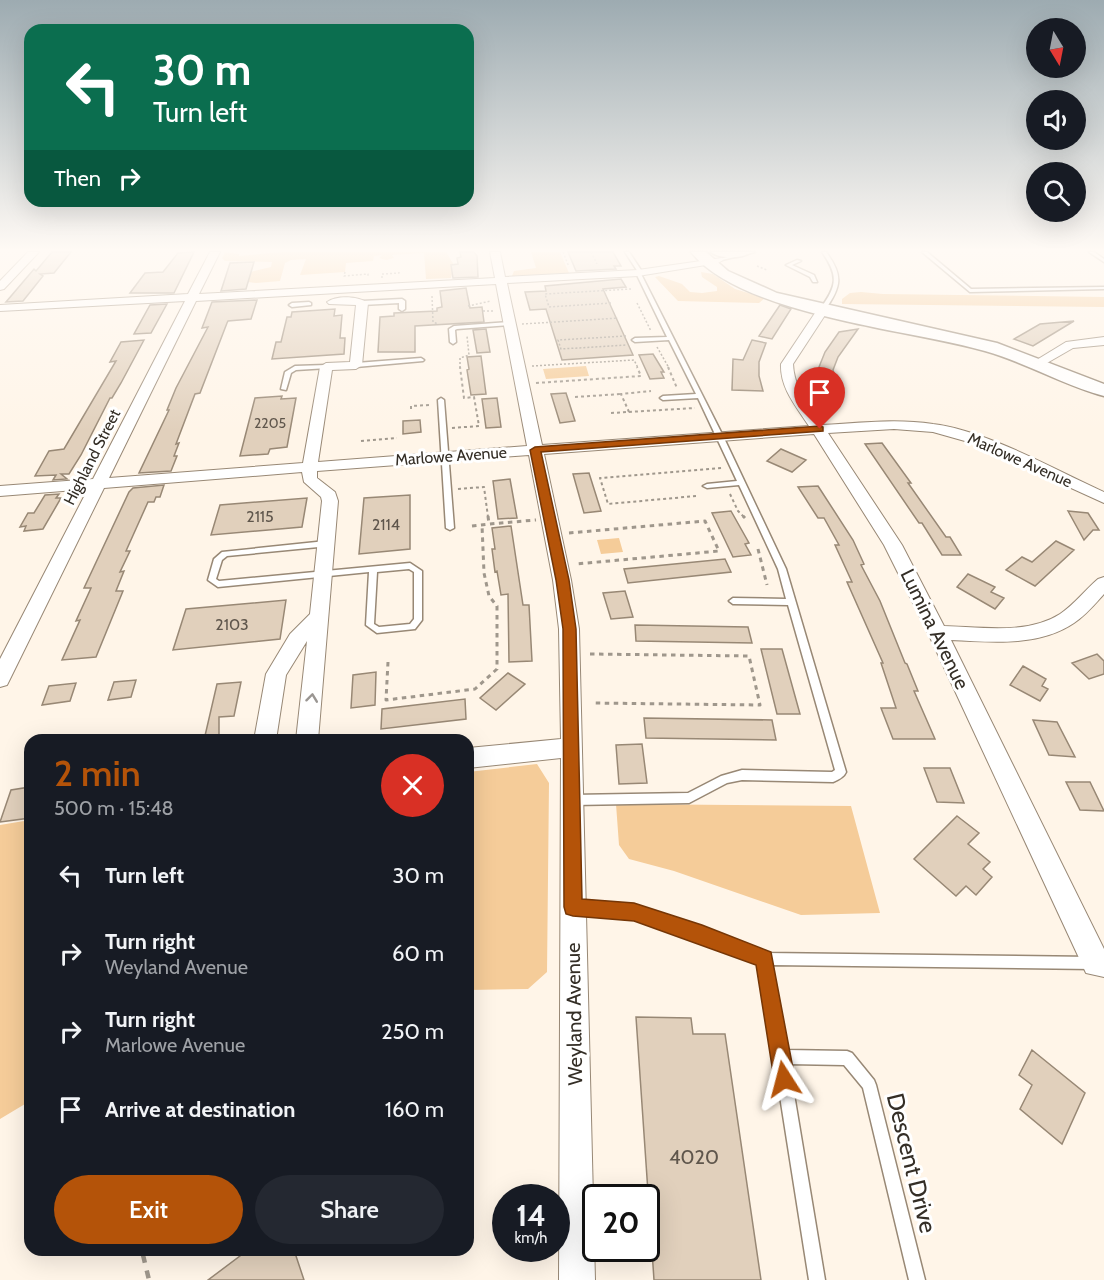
<!DOCTYPE html>
<html lang="en">
<head>
<meta charset="utf-8">
<style>
  :root { --surface:#171b24; --page:#242831; --text:#f1f3f6; --muted:#9ea1a6; --accent:#b45309 }
  body { margin:0; font-family:Cabin,sans-serif; background:var(--page); color:var(--text); height:100vh; display:flex; flex-direction:column; font-size:22px; white-space:nowrap }
  * { box-sizing:border-box; margin:0 }
  p { font-size:20px; color:var(--muted) }
  .icon { flex:none; width:33px; height:33px; fill:none; stroke:currentColor; stroke-width:2; stroke-linecap:round; stroke-linejoin:round }
  .map { position:relative; flex:1; overflow:hidden }
  .details { position:absolute; left:24px; top:734px; width:450px; height:522px; display:flex; flex-direction:column; background:var(--surface); border-radius:18px; box-shadow:0 6px 24px #0002 }
  .details>* { flex:none }
  .hud { position:absolute; left:24px; top:24px; width:450px; height:183px; border-radius:18px; box-shadow:0 6px 24px #0002; background:#0b6e4f; color:#fff; overflow:hidden }
  .needle { width:39px; rotate:170deg }
  .tools { position:absolute; left:1026px; top:18px; display:grid; gap:12px }
  .tools a { display:grid; place-items:center; width:60px; height:60px; border-radius:50%; background:var(--surface); box-shadow:0 6px 24px #0002; font-size:30px }
  .speed { position:absolute; left:492px; top:1184px; display:flex; gap:12px; font-size:30px; font-weight:700; text-align:center }
  .speed>* { display:grid; place-content:center; width:78px; height:78px; border-radius:50%; background:var(--surface); box-shadow:0 6px 24px #0002; line-height:1 }
  .speed small { font-size:15px; font-weight:400 }
  .speed .limit { border:3px solid #111; border-radius:9px; background:#fff; color:#111 }
  .pin { position:absolute; display:grid; place-items:center; width:51px; height:51px; color:#fff; margin:-62px -26px; border-radius:50% 50% 50% 0; rotate:-45deg; box-shadow:0 0 6px #0007 }
  .pin .icon { rotate:45deg }
  .me { position:absolute; width:66px; margin:-33px; rotate:351deg; stroke-linejoin:round; filter:drop-shadow(0 0 4px #0008) }
  .turn { display:flex; align-items:center; gap:21px; height:126px; padding:0 30px; font-size:27px }
  .turn .icon { width:78px; height:78px; stroke-width:2.5 }
  .turn b { display:block; font-size:42px; line-height:51px }
  .then { display:flex; align-items:center; height:57px; padding:0 30px; background:#0003; gap:12px; font-size:22px }
  .round { display:grid; place-items:center; flex:none; width:63px; height:63px; border-radius:32px; background:var(--page) }
  .overview { display:flex; align-items:center; justify-content:space-between; height:102px; padding:0 30px }
  h1 { font-size:36px; font-weight:600; line-height:45px; color:var(--accent) }
  .primary-button { display:flex; gap:12px; margin-top:auto; padding:12px 30px }
  .primary-button a { flex:1; height:69px; border-radius:36px; background:var(--accent); color:#fff; font-size:24px; font-weight:600; line-height:69px; text-align:center }
  .primary-button a+a { background:var(--page); color:var(--text) }
  ul { padding:0; list-style:none }
  li { display:flex; align-items:center; gap:18px; height:78px; padding:0 30px }
  li div { flex:1 }
  li b { display:block; font-size:22px }
  li em { font-style:normal }
  .map>svg:first-child { display:block }
  .green { fill:#f5cc99 }
  .building { fill:#e1d0bc; stroke:#988875; stroke-width:1.5 }
  .lines { fill:none; stroke-linecap:round; stroke-linejoin:round }
  .lane-casing { stroke:#988875; stroke-width:3 }
  .street-casing { stroke:#988875; stroke-width:2 }
  .secondary-casing { stroke:#988875; stroke-width:3 }
  .path-far3 { stroke:#9f978c; stroke-width:1.5; stroke-dasharray:2 2; stroke-linecap:butt }
  .path-far2 { stroke:#9f978c; stroke-width:2; stroke-dasharray:3 3; stroke-linecap:butt }
  .path-far1 { stroke:#9f978c; stroke-width:3; stroke-dasharray:4.5 4.5; stroke-linecap:butt }
  .path { stroke:#9f978c; stroke-width:4.5; stroke-dasharray:8 8; stroke-linecap:butt }
  .lane { fill:#fff; fill-rule:evenodd }
  .street { fill:#fff; fill-rule:evenodd }
  .secondary { fill:#fff; fill-rule:evenodd }
  .oneway { stroke:#9a9692 }
  .route { fill:#b45309; stroke:#753606; stroke-width:1.5 }
  .labels { text-anchor:middle; dominant-baseline:central; stroke-width:6; stroke-linejoin:round; paint-order:stroke }
  .far-number-label { font-size:14px; fill:#5f564c }
  .far-street-label { font-size:16px; fill:#342e26; stroke:#fff }
  .number-label { font-size:16px; fill:#5f564c }
  .street-label { font-size:20px; fill:#342e26; stroke:#fff }
  .near-number-label { font-size:20px; fill:#5f564c }
  .near-street-label { font-size:24px; fill:#342e26; stroke:#fff }
</style>
</head>
<body>
<div class="map">
<svg width="1104" height="1280" viewBox="0 0 1104 1280">
  <rect width="100%" height="100%" fill="#fff5e8"/>
  <!-- green -->
  <path class="green" d="M225 252 239 254V256L282 252H446L454 265 451 278 428 279H426L424 253 392 255 394 258 386 260 379 258 382 255 374 256 373 261 346 263 345 272 300 275 306 259 291 260 285 263 280 281 256 283 240 281 250 272 271 267 272 262 225 261 222 258Z
    M531 252H560L569 273 512 276 514 271 536 268Z
    M701 272 713 274 735 289 765 298 759 303 678 301 655 277 659 276 682 284 690 292 702 293 717 291V287L702 277Z
    M861 292 883 294 1104 297V307L842 304V299L850 293Z
    M586 366 589 376 546 379 543 369Z
    M619 538 623 552 601 554 597 540Z
    M537 764 549 783 547 972 528 989 468 990V772Z
    M616 804 851 806 880 913 801 915 674 871 629 859 619 845Z
    M30 820V1101L0 1119V825Z"/>
  <!-- building -->
  <path class="building" d="M52 252H71L54 273 40 274 43 276 23 301 6 302 34 269 36 271Z
    M194 252 174 293H130L145 273 163 272 178 253Z
    M460 252H474L477 256 478 277 453 278 451 265 458 264 457 258 461 257Z
    M568 252H613L621 266H614L616 269 576 271Z
    M254 262 246 289 221 291 230 263Z
    M621 279 626 287 603 289 633 355 562 360 546 309 530 310 525 292 546 291 545 286Z
    M466 288 470 308 482 307 484 322 415 326V352H378L380 317 394 316V313L437 311V308L442 307 440 291Z
    M257 300 251 319 228 321 227 323 200 393 195 394 176 444 179 443 174 456H177L171 471 139 473 169 410H167L176 388 208 327 202 328 212 302Z
    M167 304 151 333 134 334 150 305Z
    M780 305 791 309 772 339 759 336Z
    M335 309 334 316 342 315 340 338H345L344 354 272 359 276 342H281L287 317H291L292 312Z
    M1074 321 1033 346 1014 339 1040 324Z
    M486 329 490 352 477 353 473 330Z
    M858 329 838 357 833 370 838 386 823 385 819 367 825 352 839 332Z
    M144 340 121 383 112 398H110L81 455 69 474H61L67 479 53 480 56 475 35 476 49 451 64 449 116 361 110 362 121 342Z
    M752 340 766 343 759 362V376L763 391 732 390 733 359 743 360Z
    M653 354 664 372H661L664 378 650 379 639 355Z
    M481 356 486 394 471 395 467 370 469 369 467 357Z
    M566 393 575 421 560 423 551 394Z
    M282 396 281 399 296 398 287 447 270 449 268 454 240 456 255 398Z
    M497 398 501 427 486 428 482 399Z
    M420 420 421 432 403 434V421Z
    M882 443 911 483H908L946 537H950L961 555H942L922 523H919L865 444Z
    M781 449 806 460 792 472 767 461Z
    M589 473 601 511 584 513 573 474Z
    M510 479 517 518 498 519 493 481Z
    M164 485 160 497H156L154 502H148L126 551H130L120 572 124 571 116 591H123L96 657 62 660 80 620 76 621 91 588H84L129 492 133 488Z
    M818 486 853 540 864 564 861 565 880 601 905 663 907 664 918 691H914L935 739H893L881 708H896L881 663H883L847 582H852L835 545H839L824 518H818L798 487Z
    M59 494 56 498H61L43 529 24 531 26 526 20 527 28 513H34L45 495Z
    M410 495V549L359 554 364 498Z
    M307 498 302 527 211 535 220 505Z
    M731 511 749 543 745 544 751 555 733 557 712 513Z
    M1068 511 1088 513 1099 530H1093L1084 540Z
    M511 526 523 605H529L532 661 509 662 508 594 501 595 497 571 495 572 492 549H495L492 528Z
    M1056 541 1074 550 1035 586 1006 570 1022 557 1032 562Z
    M725 559 731 572 628 583 624 569Z
    M968 574 995 587 991 592 1004 598 995 609 957 587Z
    M625 591 633 617 611 619 603 593Z
    M286 600 280 639 173 650 186 609Z
    M635 625 748 627 752 643 636 641Z
    M761 649H782L800 714H777Z
    M1097 654 1104 661V674L1089 679 1072 663Z
    M1023 666 1046 679 1042 686 1048 689 1040 701 1010 685Z
    M376 672 375 705 351 708 353 675Z
    M508 673 525 684 496 710 480 698Z
    M136 680 131 697 108 700 114 682Z
    M241 682 234 716 219 717V740H204L217 684Z
    M76 683 70 701 42 705 49 686Z
    M465 699 466 719 381 729 382 709Z
    M644 718 772 720 776 740 646 738Z
    M1033 720 1057 722 1075 757 1049 755Z
    M642 744 647 783 619 784 616 745Z
    M924 768H950L964 803 937 802Z
    M1066 782H1090L1104 811 1080 810Z
    M30 787V818L0 822 11 790Z
    M957 816 979 833 968 844 990 862 983 869 992 877 976 895 966 886 956 896 914 859Z
    M636 1017 691 1018 693 1034H725L761 1280H654Z
    M1032 1050 1085 1093 1062 1144 1020 1109 1032 1085 1019 1075Z
    M248 1250H294L304 1280H208Z"/>
  <g class="lines">
    <!-- lane casing -->
    <g class="lane-casing">
      <path id="lane" d="M625 252H629L643 273 641 274 723 436 786 569 846 772C844 777 838 780 833 782L742 780 727 783 689 803 573 805 569 803 568 800 569 797 573 795 688 793 721 776 742 770 832 772 835 770 788 605 733 604 729 601 733 598 786 599 778 569 739 485 707 488 703 486 707 484 737 481 698 398 663 400 660 398 663 396 696 394 669 340 635 342 632 340 635 338 667 337 636 273 638 272Z
        M746 252H755L718 261 716 260Z
        M822 252H826C844 276 841 287 825 310L823 311 820 309C837 286 839 276 822 252Z
        M922 252H927L971 289 1104 287V289L970 292Z
        M1089 252H1094L1104 259V262Z
        M797 260 801 261 792 265 814 275 817 282H813L810 277 786 265Z
        M402 299 405 301V309L402 311 399 309V303L362 305 359 303 362 301Z
        M309 302 311 303V305L292 307 289 305 292 303Z
        M509 322 511 323V325L457 329 455 330 456 342 453 344 450 342 449 329 454 326Z
        M421 358 424 360 423 361 356 367 353 365 356 363Z
        M326 365 328 366V368L296 370 291 373 286 390 281 389 285 372 295 366Z
        M441 398 444 400 454 528 450 530 446 528 438 400Z
        M326 541 330 544 329 546 227 556 222 560 216 579 219 581 410 563 422 571V620L415 629 377 633 366 625 369 572 218 587 208 580 214 559 222 552ZM409 569 414 572V619L410 624 379 627 374 624 377 572Z
        M575 901 634 906 702 928 765 953 1093 957 1097 959 1099 963 1097 967 1093 969 772 965 787 1050 847 1051 852 1053 874 1080 876 1085 925 1280H909L863 1088 844 1065 789 1064 825 1280H809L759 963 702 940 634 918 575 913 571 911 569 907 571 903Z"/>
    </g>
    <!-- street casing -->
    <g class="street-casing">
      <path id="street" d="M28 252H39L4 289 0 290V281Z
        M210 252H220L199 294 495 278 490 252H500L505 277 638 270 722 258 723 260 718 263 638 276 507 283 542 445 809 426C796 406 780 388 781 364L819 307 823 306 829 309 793 364C794 388 809 406 822 425 859 423 896 418 933 424 988 431 1053 469 1104 492V503L972 443 933 432 894 429 828 433 902 545 944 626C981 627 1027 635 1060 614 1074 605 1085 590 1098 579L1104 577V594C1095 604 1086 615 1074 623 1039 647 991 642 951 640L1104 949V977L1086 973 928 633 884 545 814 434 544 454 571 580 579 629 595 1280H559L561 758 468 768V748L561 739 559 629 553 580 529 455 317 471V478L335 492 338 501 318 740H296L307 641 286 675 276 740H254L266 674 290 634 310 614 322 501 321 497 304 482 302 472 104 488 10 679 7 685 0 687V659L88 489 0 496V486L93 479 185 301 0 311V305L188 294ZM496 284 527 446 318 462 332 370 356 369 362 365 368 303C358 296 337 295 327 302L329 304 356 305 350 362 326 363 320 367 303 463 109 478 196 301Z
        M1104 337V345L1073 348 1040 367H1032L1030 364 1066 342Z"/>
    </g>
    <!-- secondary casing -->
    <g class="secondary-casing">
      <path id="secondary" d="M691 252H706L728 271 777 293 997 343 1104 384V396C1063 385 1025 362 985 351 908 329 741 315 691 252Z
        M711 252H751C743 259 719 259 711 252Z"/>
    </g>
    <!-- path-far3 -->
    <path class="path-far3" d="M563 252 569 267
      M591 252 597 264
      M757 266 767 270
      M345 272 344 276 368 274V277
      M382 278V274L399 273V270
      M432 296 433 322 438 324
      M611 303 549 307 545 294 631 289
      M637 303 651 331
      M468 306 491 301
      M483 311H493
      M522 324 618 318
      M626 336 558 340 561 349 627 345
      M657 347 669 368
      M532 366 634 360 638 368
      M460 368V358L469 355 467 336"/>
    <!-- path-far2 -->
    <path class="path-far2" d="M668 367 677 388
      M536 383 641 376 637 367
      M575 397 621 394
      M411 409V406L430 405
      M629 412 621 394 651 391
      M611 413 695 408
      M452 428 479 426 474 397 464 398 460 367
      M361 441 397 438
      M458 489 484 487 488 517
      M730 494 738 511 744 517
      M696 496 608 504 600 478 722 468"/>
    <!-- path-far1 -->
    <path class="path-far1" d="M488 516 489 524 536 520
      M743 516 745 518
      M472 526 489 524
      M569 533 705 521 719 551 576 564
      M758 549 767 585
      M590 654 749 656 760 705 593 703
      M388 662 386 700 475 689 497 669V606L489 596 484 573 482 525"/>
    <!-- path -->
    <path class="path" d="M143 1255 149 1280"/>
    <!-- lane -->
    <use href="#lane" class="lane"/>
    <!-- street -->
    <use href="#street" class="street"/>
    <!-- secondary -->
    <use href="#secondary" class="secondary"/>
  </g>
  <!-- one-way arrows -->
  <defs><path id="oneway-chevron" d="M-2-3.5L2.5 0L-2 3.5" fill="none" stroke-width="1.6" stroke-linecap="round" stroke-linejoin="round" transform="scale(1.5)"/></defs>
  <use class="oneway" href="#oneway-chevron" transform="translate(312 698) rotate(-83)"/>
  <!-- sky -->
  <linearGradient id="sky" x2="0" y2="1"><stop stop-color="#9dabb1"/><stop offset="0.58" stop-color="#fffaf5"/><stop offset="1" stop-color="#fffaf5" stop-opacity="0"/></linearGradient>
  <rect width="1104" height="431" fill="url(#sky)"/>
  <!-- route -->
  <path class="route" d="M820 426 823 427V431L541 452 569 580 576 629 582 899 634 903 702 925 771 952 795 1079 792 1087 784 1090 777 1087 774 1079 756 965 634 921 573 916 566 914 564 907 563 629 556 580 530 450 535 447Z"/>
  <g class="labels">
    <!-- far-number labels -->
    <g class="far-number-label">
      <text x="270" y="423">2205</text>
    </g>
    <!-- far-street labels -->
    <g class="far-street-label">
      <text transform="translate(451 456) rotate(-4)">Marlowe Avenue</text>
      <text transform="translate(92 457) rotate(-63)">Highland Street</text>
      <text transform="translate(1020 460) rotate(24)">Marlowe Avenue</text>
    </g>
    <!-- number labels -->
    <g class="number-label">
      <text x="260" y="516">2115</text>
      <text x="386" y="524">2114</text>
      <text x="232" y="624">2103</text>
    </g>
    <!-- street labels -->
    <g class="street-label">
      <text transform="translate(935 629) rotate(64)">Lumina Avenue</text>
      <text transform="translate(574 1014) rotate(-91)">Weyland Avenue</text>
    </g>
    <!-- near-number labels -->
    <g class="near-number-label">
      <text x="694" y="1157">4020</text>
    </g>
    <!-- near-street labels -->
    <g class="near-street-label">
      <text transform="translate(912 1163) rotate(76)">Descent Drive</text>
    </g>
  </g>
</svg>
<div class="tools">
<a><svg class="needle" viewBox="-14 -14 28 28"><path d="M0-13l5 13h-10z" fill="#e53935"/><path d="M0 13l5-13h-10z" fill="#9ea1a6"/></svg></a>
<a><svg class="icon" aria-label="sound" viewBox="0 0 24 24"><path d="M4 9h4l5-4v14l-5-4H4zM17 9q2 3 0 6"/></svg></a>
<a><svg class="icon" aria-label="search" viewBox="0 0 24 24"><circle cx="10" cy="10" r="6"/><path d="M15 15l6 6"/></svg></a>
</div>
<div class="speed"><div>14<small>km/h</small></div><div class="limit">20</div></div>
<div class="pin" style="left:820px;top:429px;background:#d93025"><svg class="icon" aria-label="arrive" viewBox="0 0 24 24"><path d="M6 21V4h12l-3 4 3 4H6"/></svg></div>
<svg class="me" style="left:784px;top:1079px" viewBox="-20 -20 40 40"><path d="M0-17L14 15 0 8-14 15z" fill="#b45309" stroke="#fff" stroke-width="4"/></svg>
<div class="hud">
<div class="turn"><svg class="icon" aria-label="left" viewBox="0 0 24 24"><path d="M17 20v-9H6M10 6l-5 5 5 5"/></svg><div><b>30 m</b>Turn left</div></div>
<div class="then">Then<svg class="icon" aria-label="right" viewBox="0 0 24 24"><path d="M7 20v-9h11M14 6l5 5-5 5"/></svg></div>
</div>
<section class="details">
<div class="overview"><div><h1>2 min</h1><p>500 m · 15:48</p></div><a class="round" style="background:#d93025;color:#fff"><svg class="icon" aria-label="close" viewBox="0 0 24 24"><path d="M6 6l12 12M18 6L6 18"/></svg></a></div>
<ul>
<li><svg class="icon" aria-label="left" viewBox="0 0 24 24"><path d="M17 20v-9H6M10 6l-5 5 5 5"/></svg><div><b>Turn left</b></div><em>30 m</em></li>
<li><svg class="icon" aria-label="right" viewBox="0 0 24 24"><path d="M7 20v-9h11M14 6l5 5-5 5"/></svg><div><b>Turn right</b><p>Weyland Avenue</p></div><em>60 m</em></li>
<li><svg class="icon" aria-label="right" viewBox="0 0 24 24"><path d="M7 20v-9h11M14 6l5 5-5 5"/></svg><div><b>Turn right</b><p>Marlowe Avenue</p></div><em>250 m</em></li>
<li><svg class="icon" aria-label="arrive" viewBox="0 0 24 24"><path d="M6 21V4h12l-3 4 3 4H6"/></svg><div><b>Arrive at destination</b></div><em>160 m</em></li>
</ul>
<div class="primary-button"><a>Exit</a><a>Share</a></div>
</section>
</div>
</body>
</html>
